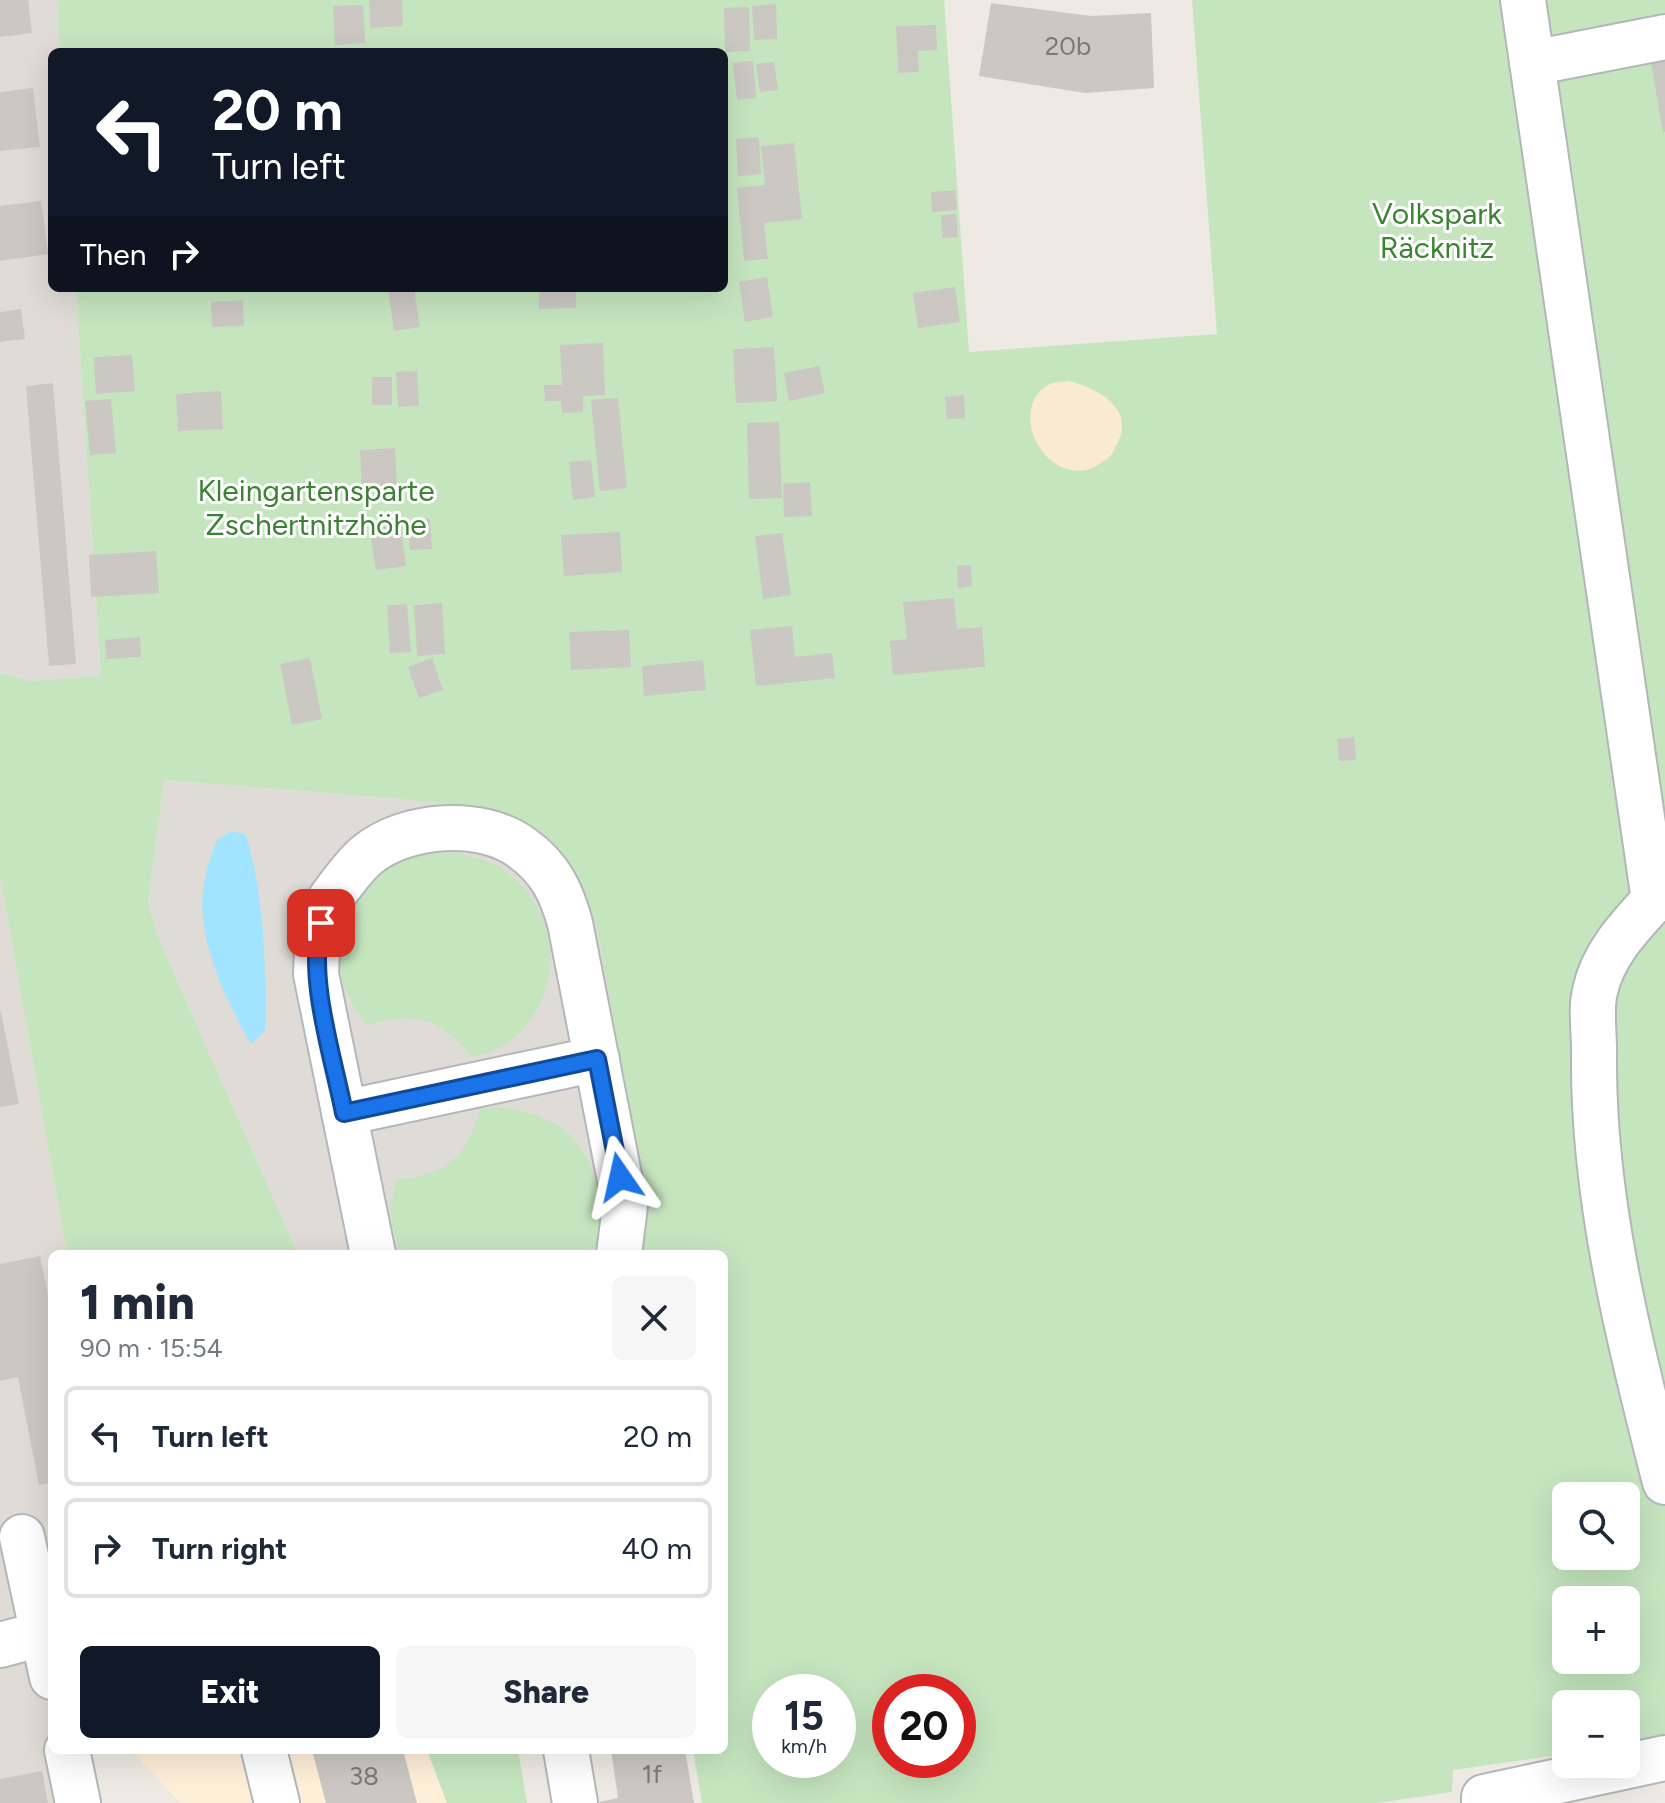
<!DOCTYPE html>
<html lang="en">
<head>
<meta charset="utf-8">
<style>
  :root { --surface:#fff; --page:#f6f6f7; --text:#1f2937; --muted:#747a83; --line:#e0e1e3; --accent:#111827 }
  body { margin:0; font-family:Figtree,sans-serif; background:var(--page); color:var(--text); height:100vh; display:flex; flex-direction:column; font-size:30px; white-space:nowrap }
  * { box-sizing:border-box; margin:0 }
  p { font-size:26px; color:var(--muted) }
  .icon { flex:none; width:44px; height:44px; fill:none; stroke:currentColor; stroke-width:2; stroke-linecap:round; stroke-linejoin:round }
  .map { position:relative; flex:1; overflow:hidden }
  .sheet { position:absolute; left:48px; top:1250px; width:680px; height:504px; display:flex; flex-direction:column; background:var(--surface); border-radius:12px; box-shadow:0 8px 32px #0002 }
  .sheet>* { flex:none }
  .guide { position:absolute; left:48px; top:48px; width:680px; height:244px; border-radius:12px; box-shadow:0 8px 32px #0002; background:#111827; color:#fff; overflow:hidden }
  .fabs { position:absolute; left:1552px; top:1482px; display:grid; gap:16px }
  .fabs a { display:grid; place-items:center; width:88px; height:88px; border-radius:12px; background:var(--surface); box-shadow:0 8px 32px #0002; font-size:40px }
  .speed { position:absolute; left:752px; top:1674px; display:flex; gap:16px; font-size:40px; font-weight:700; text-align:center }
  .speed>* { display:grid; place-content:center; width:104px; height:104px; border-radius:50%; background:var(--surface); box-shadow:0 8px 32px #0002; line-height:1 }
  .speed small { font-size:20px; font-weight:400 }
  .speed .limit { border:12px solid #d22; background:#fff; color:#111 }
  .pin { position:absolute; display:grid; place-items:center; width:68px; height:68px; color:#fff; margin:-34px; border-radius:16px; box-shadow:0 4px 12px #0006 }
  .me { position:absolute; width:88px; margin:-44px; rotate:349deg; stroke-linejoin:round; filter:drop-shadow(0 0 6px #0008) }
  .turn { display:flex; align-items:center; gap:28px; height:168px; padding:0 32px; font-size:36px }
  .turn .icon { width:104px; height:104px; stroke-width:2.5 }
  .turn b { display:block; font-size:56px; line-height:68px }
  .then { display:flex; align-items:center; height:76px; padding:0 32px; background:#0003; gap:16px; font-size:30px }
  .round { display:grid; place-items:center; flex:none; width:84px; height:84px; border-radius:12px; background:var(--page) }
  .headline { display:flex; align-items:center; justify-content:space-between; height:136px; padding:0 32px }
  h1 { font-size:48px; font-weight:800; line-height:60px }
  .primary-button { display:flex; gap:16px; margin-top:auto; padding:16px 32px }
  .primary-button a { flex:1; height:92px; border-radius:12px; background:var(--accent); color:#fff; font-size:32px; font-weight:800; line-height:92px; text-align:center }
  .primary-button a+a { background:var(--page); color:var(--text) }
  ul { padding:0; list-style:none }
  li { display:flex; align-items:center; gap:24px; height:100px; margin:0 16px 12px; padding:0 16px; border:4px solid var(--line); border-radius:12px }
  li div { flex:1 }
  li b { display:block; font-size:30px }
  li em { font-style:normal }
  .map>svg:first-child { display:block }
  .commercial { fill:#feefd8 }
  .industrial { fill:#dfdcd7 }
  .education { fill:#e0dbd4 }
  .green { fill:#c5e5bf; fill-rule:evenodd }
  .sand { fill:#faead2 }
  .water { fill:#a2e4ff }
  .building { fill:#cbc7c2 }
  .lines { fill:none; stroke-linecap:round; stroke-linejoin:round }
  .minor-casing { stroke:#b4b7ba; stroke-width:48 }
  .minor { stroke:#fff; stroke-width:44 }
  .route-casing { stroke:#114b97; stroke-width:20 }
  .route { stroke:#1a73e8; stroke-width:14 }
  .labels { text-anchor:middle; dominant-baseline:central; stroke-width:6; stroke-linejoin:round; paint-order:stroke }
  .number-label { font-size:26px; fill:#777a7c }
  .park-label { font-size:30px; fill:#3d8234; stroke:#fff }
</style>
</head>
<body>
<div class="map">
<svg width="1665" height="1803" viewBox="0 0 1665 1803">
  <rect width="100%" height="100%" fill="#eeeae3"/>
  <!-- commercial -->
  <path class="commercial" d="M134 1750H427L447 1803H180L135 1754Z"/>
  <!-- industrial -->
  <path class="industrial" d="M0 0H57L60 52H52V288H76L101 676 29 681 0 673Z
    M164 780 402 799 548 786 711 1254H298L161 944 148 902Z"/>
  <!-- education -->
  <path class="education" d="M0 876 67 1254H52V1558L38 1561 52 1618V1750L93 1803H0Z"/>
  <!-- green -->
  <path class="green" d="M57 0H944L969 352 1217 334 1192 0H1665V1741L1626 1746V1704H1566V1754L1453 1770 1452 1792 1377 1803H702L693 1750H724V1254H642L649 1212 597 927 578 878 542 838 476 807 402 799 164 780 148 903 161 944 298 1254H67L0 876V673L29 681 101 676 76 288H724V52H60ZM1566 1496H1626V1556H1566ZM1566 1600H1626V1660H1566ZM770 1692H838V1760H770ZM890 1692H958V1760H890Z
    M452 853C470 856 489 859 504 870 557 907 565 978 525 1027 513 1043 491 1052 473 1058 437 1017 419 1011 366 1025 358 1013 350 1002 345 988 327 939 358 881 404 860 419 854 435 854 452 853Z
    M498 1107C520 1110 538 1114 557 1125 597 1148 610 1215 592 1254H400L390 1213 396 1180C449 1173 464 1160 480 1109Z
    M427 1750H518L527 1803H447Z"/>
  <!-- sand -->
  <path class="sand" d="M1068 381C1096 387 1135 408 1118 442 1114 450 1112 457 1104 461 1099 464 1093 469 1087 470 1039 479 1008 405 1050 384 1055 382 1063 382 1068 381Z"/>
  <!-- water -->
  <path class="water" d="M232 831 246 835C265 899 266 965 265 1031L251 1044C227 1002 204 955 202 906 202 883 209 861 217 840Z"/>
  <!-- building -->
  <path class="building" d="M0 0H28L32 33 0 37Z
    M369 0H402L403 26 370 28Z
    M991 3 1091 16 1151 13 1154 88 1085 93 979 76Z
    M776 4 777 39 754 40 752 6Z
    M363 5 365 43 335 45 333 6Z
    M749 7 750 51 725 52 724 8Z
    M936 25 937 50 918 51 919 72 898 73 896 26Z
    M1665 60V132H1663L1651 63Z
    M753 61 756 98 737 100 733 63Z
    M774 62 778 90 760 92 756 64Z
    M33 88 40 147 0 151V92Z
    M759 137 761 174 738 176 736 139Z
    M794 143 802 219 764 223 768 259 744 261 737 188 765 185 761 146Z
    M955 190 957 210 932 212 931 192Z
    M41 201 48 254 0 261V206Z
    M956 214 958 237 942 238 941 215Z
    M767 277 773 317 745 322 739 282Z
    M955 287 960 322 918 328 913 293Z
    M388 288H414L420 327 394 331Z
    M539 288H576V308L539 309Z
    M243 300 244 326 212 327 211 302Z
    M21 309 25 339 0 342V312Z
    M603 343 605 395 583 396V412L562 413 561 401H545L544 385H562L560 345Z
    M774 347 777 401 736 403 733 349Z
    M132 355 135 391 96 394 94 357Z
    M819 366 825 393 789 401 784 373Z
    M417 371 419 406 398 407 396 372Z
    M372 377H392V405H372Z
    M53 383 76 664 49 666 26 386Z
    M221 391 223 429 178 431 176 394Z
    M964 395 965 418 947 419 945 397Z
    M618 398 627 488 600 491 591 400Z
    M111 399 116 453 90 455 85 401Z
    M779 422 782 498 749 499 747 423Z
    M395 448 397 488 362 490 360 450Z
    M591 460 595 497 573 500 569 462Z
    M810 482 812 516 784 517 783 484Z
    M430 519 432 549 410 550 408 520Z
    M400 522 406 566 376 570 369 527Z
    M620 532 622 572 564 576 561 535Z
    M782 533 791 595 763 599 755 536Z
    M156 551 159 593 91 597 89 555Z
    M971 565 972 586 958 588 957 566Z
    M954 598 957 629 982 627 985 667 893 675 890 641 907 639 903 602Z
    M442 603 445 654 417 656 414 605Z
    M407 604 411 652 390 653 387 605Z
    M792 626 795 657 832 653 835 678 756 686 750 630Z
    M629 630 631 667 571 670 569 632Z
    M140 637 141 657 106 659 105 640Z
    M310 658 322 719 292 725 280 664Z
    M432 658 443 690 419 698 408 667Z
    M703 660 706 690 644 696 642 666Z
    M1354 737 1356 760 1339 761 1337 739Z
    M1 1012 19 1104 0 1107V1013Z
    M40 1256 52 1315V1483L39 1485 18 1377 0 1381V1264Z
    M312 1750H403L417 1803H326Z
    M611 1750H685L694 1803H595L618 1798Z
    M42 1771 48 1803H0V1779Z"/>
  <g class="lines">
    <!-- minor casing -->
    <g class="minor-casing">
      <path id="minor" d="M1523 0 1654 900 1665 899
        M1532 63 1665 37
        M1654 900C1629 927 1603 954 1595 991 1590 1011 1595 1037 1594 1058 1593 1202 1630 1343 1665 1482
        M344 1113 597 1059
        M373 1254 316 974C317 952 317 929 325 908 328 901 334 894 339 887 347 877 356 864 367 855 406 823 482 818 522 848 550 868 561 891 570 923L625 1206 619 1254
        M22 1537 52 1677
        M0 1645 52 1631
        M67 1750 78 1803
        M264 1750 277 1803
        M566 1750 575 1803
        M1484 1803V1797L1665 1758"/>
    </g>
    <!-- minor -->
    <use href="#minor" class="minor"/>
  </g>
  <g class="lines">
    <!-- route casing -->
    <g class="route-casing">
      <path id="route" d="M321 923C307 979 333 1056 344 1113L597 1059 620 1177"/>
    </g>
    <!-- route -->
    <use href="#route" class="route"/>
  </g>
  <g class="labels">
    <!-- number labels -->
    <g class="number-label">
      <text x="1068" y="46">20b</text>
      <text x="652" y="1774">1f</text>
      <text x="364" y="1776">38</text>
    </g>
    <!-- park labels -->
    <g class="park-label">
      <text x="1437" y="213">Volkspark<tspan x="1437" dy="34">Räcknitz</tspan></text>
      <text x="316" y="490">Kleingartensparte<tspan x="316" dy="34">Zschertnitzhöhe</tspan></text>
    </g>
  </g>
</svg>
<div class="fabs">
<a><svg class="icon" aria-label="search" viewBox="0 0 24 24"><circle cx="10" cy="10" r="6"/><path d="M15 15l6 6"/></svg></a>
<a>+</a>
<a>−</a>
</div>
<div class="speed"><div>15<small>km/h</small></div><div class="limit">20</div></div>
<div class="pin" style="left:321px;top:923px;background:#d93025"><svg class="icon" aria-label="arrive" viewBox="0 0 24 24"><path d="M6 21V4h12l-3 4 3 4H6"/></svg></div>
<svg class="me" style="left:620px;top:1177px" viewBox="-20 -20 40 40"><path d="M0-17L14 15 0 8-14 15z" fill="#1a73e8" stroke="#fff" stroke-width="4"/></svg>
<div class="guide">
<div class="turn"><svg class="icon" aria-label="left" viewBox="0 0 24 24"><path d="M17 20v-9H6M10 6l-5 5 5 5"/></svg><div><b>20 m</b>Turn left</div></div>
<div class="then">Then<svg class="icon" aria-label="right" viewBox="0 0 24 24"><path d="M7 20v-9h11M14 6l5 5-5 5"/></svg></div>
</div>
<section class="sheet">
<div class="headline"><div><h1>1 min</h1><p>90 m · 15:54</p></div><a class="round"><svg class="icon" aria-label="close" viewBox="0 0 24 24"><path d="M6 6l12 12M18 6L6 18"/></svg></a></div>
<ul>
<li><svg class="icon" aria-label="left" viewBox="0 0 24 24"><path d="M17 20v-9H6M10 6l-5 5 5 5"/></svg><div><b>Turn left</b></div><em>20 m</em></li>
<li><svg class="icon" aria-label="right" viewBox="0 0 24 24"><path d="M7 20v-9h11M14 6l5 5-5 5"/></svg><div><b>Turn right</b></div><em>40 m</em></li>
</ul>
<div class="primary-button"><a>Exit</a><a>Share</a></div>
</section>
</div>
</body>
</html>
